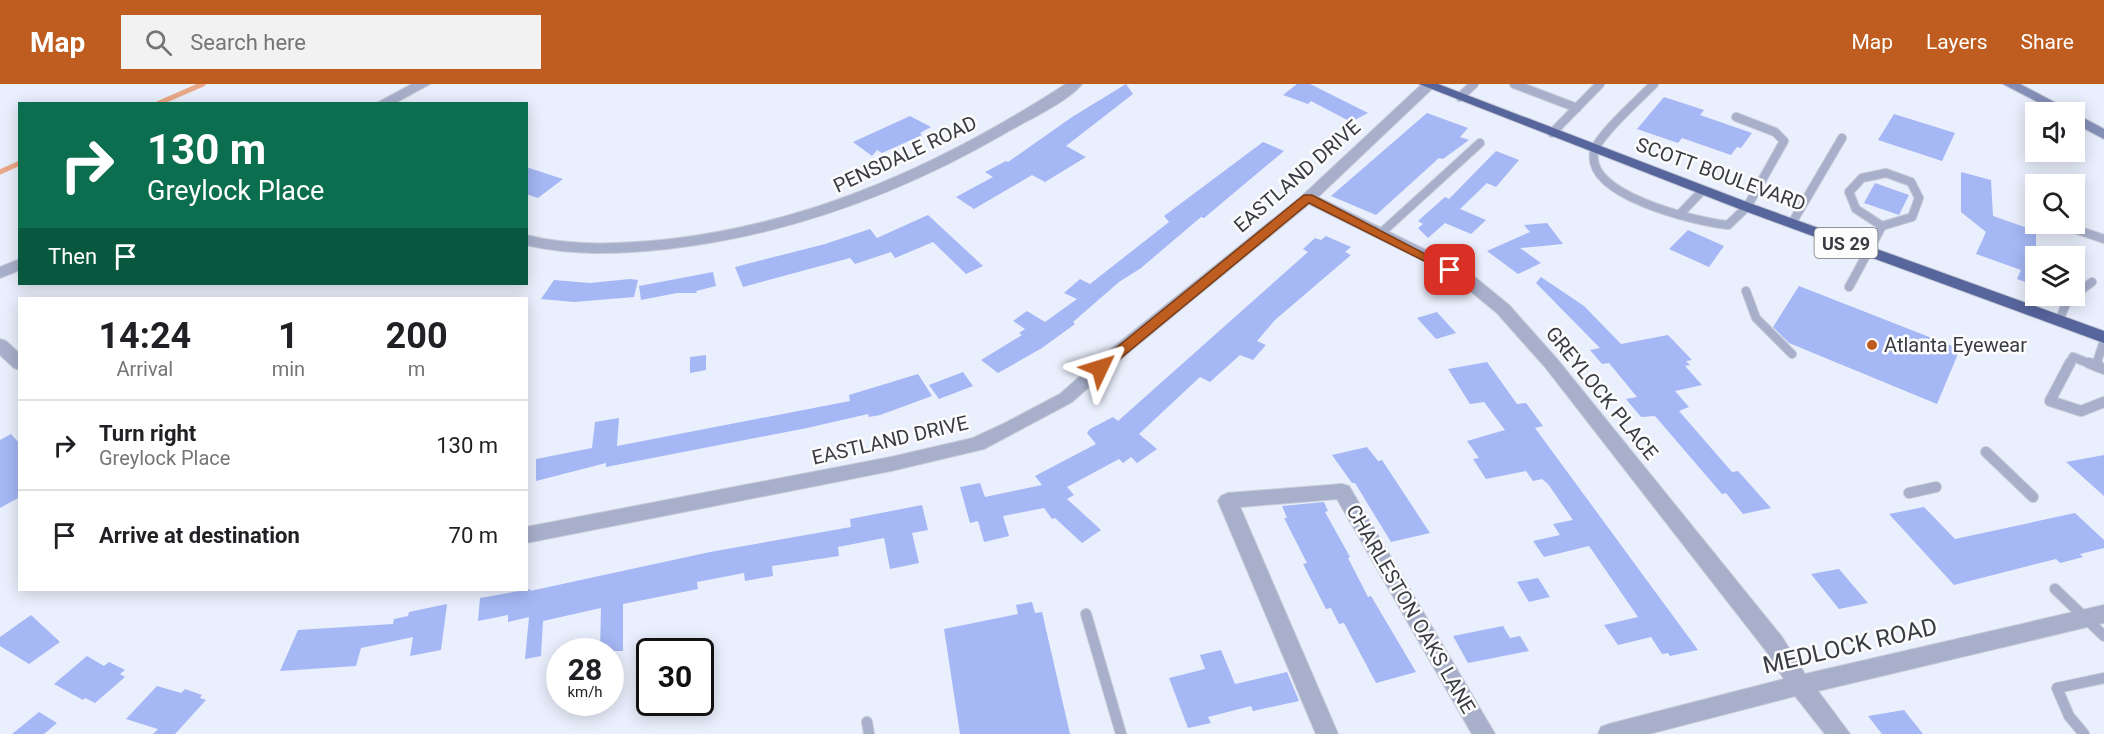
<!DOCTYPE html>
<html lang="en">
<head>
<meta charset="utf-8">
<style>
  :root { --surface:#fff; --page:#f2f2f2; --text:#202124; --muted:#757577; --line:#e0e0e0; --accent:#be5d1f }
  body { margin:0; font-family:Roboto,sans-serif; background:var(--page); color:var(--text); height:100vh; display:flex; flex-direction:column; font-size:22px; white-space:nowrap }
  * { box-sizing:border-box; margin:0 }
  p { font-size:20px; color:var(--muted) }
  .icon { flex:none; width:33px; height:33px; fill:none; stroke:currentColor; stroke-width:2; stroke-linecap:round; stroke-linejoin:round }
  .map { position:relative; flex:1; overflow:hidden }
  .side { position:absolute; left:18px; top:213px; width:510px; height:294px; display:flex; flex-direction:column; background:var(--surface); border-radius:0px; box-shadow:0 3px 15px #0003 }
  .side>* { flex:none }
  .hud { position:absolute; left:18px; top:18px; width:510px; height:183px; border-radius:0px; box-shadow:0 3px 15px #0003; background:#0b6e4f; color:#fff; overflow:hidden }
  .tools { position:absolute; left:2025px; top:18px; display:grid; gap:12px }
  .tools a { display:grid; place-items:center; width:60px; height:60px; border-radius:0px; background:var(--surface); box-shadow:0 3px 15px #0003; font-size:30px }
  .speed { position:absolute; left:546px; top:554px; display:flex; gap:12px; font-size:30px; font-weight:700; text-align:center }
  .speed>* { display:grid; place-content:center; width:78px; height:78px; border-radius:50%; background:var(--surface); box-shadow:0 3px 15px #0003; line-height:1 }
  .speed small { font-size:15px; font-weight:400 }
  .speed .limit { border:3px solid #111; border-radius:9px; background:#fff; color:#111 }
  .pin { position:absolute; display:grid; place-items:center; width:51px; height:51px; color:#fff; margin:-26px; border-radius:12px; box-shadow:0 3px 9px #0006 }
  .me { position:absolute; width:66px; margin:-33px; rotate:49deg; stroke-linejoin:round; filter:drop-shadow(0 0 4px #0008) }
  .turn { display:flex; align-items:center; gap:21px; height:126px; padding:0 30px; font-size:27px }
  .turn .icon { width:78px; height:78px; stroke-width:2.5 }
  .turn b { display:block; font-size:42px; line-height:51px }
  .then { display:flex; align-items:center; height:57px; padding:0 30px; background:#0003; gap:12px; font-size:22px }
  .eta { display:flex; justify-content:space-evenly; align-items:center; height:102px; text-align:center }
  .eta b { font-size:36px; font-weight:700; line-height:42px }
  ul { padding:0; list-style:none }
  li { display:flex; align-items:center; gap:18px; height:90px; padding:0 30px; border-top:2px solid var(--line) }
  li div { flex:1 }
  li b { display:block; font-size:22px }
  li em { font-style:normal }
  header { display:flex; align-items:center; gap:36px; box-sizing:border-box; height:84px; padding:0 30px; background:var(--accent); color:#fff }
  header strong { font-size:28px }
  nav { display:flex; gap:33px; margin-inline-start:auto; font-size:21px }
  .search { width:420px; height:54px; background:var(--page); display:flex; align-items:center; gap:15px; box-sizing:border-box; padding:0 21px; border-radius:0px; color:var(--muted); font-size:22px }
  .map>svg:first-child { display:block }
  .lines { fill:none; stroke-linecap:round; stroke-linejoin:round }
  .stream { stroke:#e9a887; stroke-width:5 }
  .building { fill:#a5b7f4 }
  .lane-far1-casing { stroke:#c7cbd8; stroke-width:10 }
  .lane-casing { stroke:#c7cbd8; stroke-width:12 }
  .street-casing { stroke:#c7cbd8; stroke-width:2 }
  .secondary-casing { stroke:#c7cbd8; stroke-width:2 }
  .highway-casing { stroke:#c7cbd8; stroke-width:2 }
  .lane-far1 { stroke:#a7afcb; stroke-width:8 }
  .lane { stroke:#a7afcb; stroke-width:10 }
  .street { fill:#a7afcb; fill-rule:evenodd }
  .secondary { fill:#8490b8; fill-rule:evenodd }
  .highway { fill:#57659d; fill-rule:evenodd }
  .route { fill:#be5d1f; stroke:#7c3c14; stroke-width:1.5 }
  .poi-dot { fill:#be5d1f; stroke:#fcfcfc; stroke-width:2 }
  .labels { text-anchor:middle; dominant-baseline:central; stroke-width:5; stroke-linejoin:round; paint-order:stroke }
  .shield { fill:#fcfcfc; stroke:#74767a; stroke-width:1.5 }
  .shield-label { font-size:18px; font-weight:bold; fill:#3a3c43 }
  .street-label { font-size:20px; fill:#3a3c43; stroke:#fcfcfc }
  .poi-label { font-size:20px; fill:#3a3c43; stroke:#fcfcfc; text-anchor:start }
  .near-street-label { font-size:24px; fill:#3a3c43; stroke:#fcfcfc }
</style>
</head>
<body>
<header>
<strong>Map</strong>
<div class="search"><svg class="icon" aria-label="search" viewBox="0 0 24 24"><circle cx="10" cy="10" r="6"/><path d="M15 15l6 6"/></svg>Search here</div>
<nav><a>Map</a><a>Layers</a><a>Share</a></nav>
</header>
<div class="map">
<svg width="2104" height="650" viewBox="0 0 2104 650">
  <rect width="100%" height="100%" fill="#eaeffd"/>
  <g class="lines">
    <!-- stream -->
    <path class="stream" d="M157 20 203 0
      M0 88 20 79"/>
  </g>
  <!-- building -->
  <path class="building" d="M1126 0 1133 10 1066 62 1086 73 1045 98 1032 91 974 125 956 113 993 93 985 88 1006 77 1008 78 1072 33Z
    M1297 0H1310L1368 29 1351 38 1311 17 1308 20 1283 11Z
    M1664 13 1704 26 1700 31 1752 49 1741 64 1737 63 1731 71 1682 54 1678 59 1637 45Z
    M1427 29 1468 44 1460 53 1469 56 1443 75 1439 74 1376 131 1331 112Z
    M1894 30 1955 49 1942 77 1878 56Z
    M910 32 931 43 920 49 922 51 882 69 877 66 872 72 853 58Z
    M1263 58 1284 67 1204 134 1201 133 1141 184 1119 198 1073 238 1075 240 1042 264 998 289 981 276 1022 251 1019 249 1025 245 1013 237 1027 227 1045 238 1077 215 1064 209 1080 195 1090 200 1169 138 1164 132Z
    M1496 67 1519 76 1496 103 1487 99 1460 125 1486 136 1471 150 1445 139 1428 154 1418 144 1423 140 1418 137 1445 113 1449 115Z
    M526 83 563 95 538 114 526 110Z
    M1961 88 1991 96 1993 132 2036 147V202L2017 195 2021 186 1976 170 1986 148 1961 128Z
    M1875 99 1909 111 1899 131 1864 119Z
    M928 131 983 182 966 190 933 158 895 174 891 168 855 180 850 174 743 203 735 183 825 160 870 145 877 154Z
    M1547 139 1563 160 1520 164 1541 179 1518 190 1487 167 1530 148 1524 141Z
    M1688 146 1724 162 1709 183 1669 165Z
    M1326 152 1351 163 1345 168 1351 171 1275 236 1257 257 1266 261 1253 276 1240 271 1210 298 1200 293 1139 350 1157 365 1137 379 1131 373 1123 379 1119 375 1067 403 1074 411 1067 415 1101 446 1082 459 1055 434 1052 435 1044 424 1003 432 1009 452 984 458 978 437 970 439 960 403 980 399 985 413 1042 401 1035 392 1096 360 1087 349 1090 345 1113 333 1118 337 1308 168 1303 165 1315 154 1321 156Z
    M713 188 716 202 696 207 697 209H677L641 216 639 202Z
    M1541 193 1584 222 1621 260 1668 251 1692 276 1686 277 1690 281 1685 282 1702 301 1675 307 1689 323 1679 327 1732 388 1738 387 1771 424 1743 430 1726 409 1722 410 1655 332 1641 333 1626 315 1637 313 1609 279 1602 280 1590 266 1600 264 1536 199Z
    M630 195 638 196 634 213 574 218 541 215 554 196 590 199Z
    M1799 202 1960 265 1937 320 1789 259 1773 243Z
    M1437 228 1456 249 1436 255 1417 234Z
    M706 271V286L690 289V273Z
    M1487 278 1517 320 1526 319 1543 342 1535 344 1698 566 1670 572 1668 569 1662 570 1651 553 1618 561 1604 541 1638 533 1589 462 1544 473 1533 457 1560 451 1553 440 1573 436 1548 400 1542 395 1533 397 1526 387 1486 395 1473 375 1479 374 1467 357 1505 346 1484 318 1470 320 1448 285Z
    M963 288 973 302 939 315 929 301Z
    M918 290 932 312 880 331 869 333 868 330 807 344 606 383V379L536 397V375L592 364 595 338 619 334 617 362 850 317 849 311Z
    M11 350 20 360V413L0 424V356Z
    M1367 363 1378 377 1382 376 1430 449 1391 458 1355 399H1352L1332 371Z
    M2104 371V412L2066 378Z
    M1324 418 1328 427 1325 428 1350 473 1348 474 1368 513 1371 512 1416 588 1376 599 1344 539 1339 540 1331 524 1326 525 1303 480 1307 479 1284 434H1287L1282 422Z
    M922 421 928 446 912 449 919 479 890 485 884 454 838 463 839 472 772 482 773 492 745 497 744 489 697 498 698 505 623 520V567H600L601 524 543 537 541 572 525 575 529 533 508 538V531L478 537 480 514 531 505 530 507 710 468 851 443 850 435Z
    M1924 423 1955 455 2075 429 2104 456V464L2080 470 2083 473 2060 479 2056 475 1954 501 1889 430Z
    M1839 485 1868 519 1839 525 1811 490Z
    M1538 494 1550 513 1529 518 1517 498Z
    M1032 518 1035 529 1042 528 1070 650H960L944 545 1018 530 1016 521Z
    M447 520 441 566 410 572 413 553 361 564 356 582 280 587 298 546 393 540 394 535 408 532 409 528Z
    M31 531 60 558 29 580 0 562V553Z
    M1503 542 1510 554 1520 552 1529 567 1468 579 1453 552Z
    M1221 566 1235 600 1287 588 1299 617 1253 627 1251 622 1208 633 1211 639 1188 644 1169 594 1205 585 1200 571Z
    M87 572 104 582 109 578 125 586 120 590 125 593 95 619 85 614 83 616 54 600Z
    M157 602 181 609 185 605 202 611 200 614 206 616 175 650H153L158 645 126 635Z
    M1904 626 1923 650H1882L1868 632Z
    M39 628 57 639 44 650H12Z"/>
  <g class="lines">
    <!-- lane-far1 casing -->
    <g class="lane-far1-casing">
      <path id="lane-far1" d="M1514 0 1577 24
        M1654 0C1640 14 1601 49 1595 65 1580 111 1698 138 1728 141L1747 123 1784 57 1775 48 1736 33
        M1460 13 1474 0
        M1552 49 1600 0
        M1886 89 1911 98 1919 114 1912 133 1882 142 1856 125 1849 108 1862 94Z
        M1679 131 1702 107
        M1792 139 1842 54
        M2060 140 2104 155
        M1380 150 1480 59
        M1849 203 1882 142
        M1746 207 1756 234 1792 270
        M2074 211 2092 198
        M2059 237 2067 217 2074 212
        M2069 281 2073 273 2093 281
        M2096 281 2104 257"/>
    </g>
    <!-- lane casing -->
    <g class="lane-casing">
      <path id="lane" d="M2070 279 2050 317 2081 327 2104 318
        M2089 279 2104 285
        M2096 282 2097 279
        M1986 368 2033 413
        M1909 409 1936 403
        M2055 505 2104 552
        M1086 530 1121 650
        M867 638 869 650
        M2084 650 2069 632 2057 604 2104 594"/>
    </g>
    <!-- street casing -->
    <g class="street-casing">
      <path id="street" d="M412 0H430L393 20H375Z
        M1066 0H1082C1067 18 1030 35 1009 47 903 109 789 151 667 165 620 170 573 172 526 161V151C574 163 623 160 671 155 816 138 945 78 1066 0Z
        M1422 0 1436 1 1318 113 1436 171 1476 194 1509 221 1557 275 1782 553 1805 590 2104 521V539L1818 607 1850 650H1825L1795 612 1649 650H1598L1601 643 1609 640 1784 595 1766 567 1545 283 1497 229 1464 202 1424 177 1309 120 1123 273 1072 318 984 365 891 387 526 459V443L891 373 973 354 1005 339 1060 310 1111 265 1303 111Z
        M20 175V186L0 194V183Z
        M0 255 6 257 20 270V286L14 284 0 271Z
        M1342 400 1349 402 1495 650H1472L1337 415 1240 423 1338 650H1316L1218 417 1221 412 1228 409Z"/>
    </g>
    <!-- secondary casing -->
    <g class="secondary-casing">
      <path id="secondary" d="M2003 0H2020L2073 28H2057Z
        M2074 29 2104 45V55L2074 39Z"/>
    </g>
    <!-- highway casing -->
    <g class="highway-casing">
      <path id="highway" d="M1419 0H1438L1752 120 2104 247V259L1742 126Z"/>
    </g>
    <!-- lane-far1 -->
    <use href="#lane-far1" class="lane-far1"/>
    <!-- lane -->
    <use href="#lane" class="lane"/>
    <!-- street -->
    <use href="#street" class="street"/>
    <!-- secondary -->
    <use href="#secondary" class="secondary"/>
    <!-- highway -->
    <use href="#highway" class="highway"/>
  </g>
  <!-- route -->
  <path class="route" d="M1304 111H1312L1456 186 1454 188H1446L1309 119 1105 287H1095V281Z"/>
  <!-- markers -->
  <circle class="poi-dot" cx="1872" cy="261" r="6"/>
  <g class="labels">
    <!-- shield labels -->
    <rect class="shield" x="1814.5" y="144" width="63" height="30" rx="4.5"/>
    <g class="shield-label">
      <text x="1846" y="159">US 29</text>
    </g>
    <!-- street labels -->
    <g class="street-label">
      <text transform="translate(905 70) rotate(-25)">PENSDALE ROAD</text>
      <text transform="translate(1721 90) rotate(20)">SCOTT BOULEVARD</text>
      <text transform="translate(1297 92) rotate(-41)">EASTLAND DRIVE</text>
      <text transform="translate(1602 309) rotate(51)">GREYLOCK PLACE</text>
      <text transform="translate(890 356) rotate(-13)">EASTLAND DRIVE</text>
      <text transform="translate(1411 525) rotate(60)">CHARLESTON OAKS LANE</text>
    </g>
    <!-- poi labels -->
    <g class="poi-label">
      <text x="1884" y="261">Atlanta Eyewear</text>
    </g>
    <!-- near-street labels -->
    <g class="near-street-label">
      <text transform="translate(1850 562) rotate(-13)">MEDLOCK ROAD</text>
    </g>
  </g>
</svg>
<div class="tools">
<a><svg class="icon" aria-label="sound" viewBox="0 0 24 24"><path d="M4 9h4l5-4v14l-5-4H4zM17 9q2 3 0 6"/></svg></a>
<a><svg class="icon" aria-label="search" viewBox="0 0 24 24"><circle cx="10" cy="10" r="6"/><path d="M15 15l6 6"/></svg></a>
<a><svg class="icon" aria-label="layers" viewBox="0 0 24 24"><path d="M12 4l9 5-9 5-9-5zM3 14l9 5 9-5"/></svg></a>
</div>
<div class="speed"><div>28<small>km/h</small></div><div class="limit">30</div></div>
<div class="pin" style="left:1450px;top:186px;background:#d93025"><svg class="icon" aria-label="arrive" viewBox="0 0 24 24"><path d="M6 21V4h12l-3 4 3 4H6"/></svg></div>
<svg class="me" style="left:1100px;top:284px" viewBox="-20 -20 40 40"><path d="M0-17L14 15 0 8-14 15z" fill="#be5d1f" stroke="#fff" stroke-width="4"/></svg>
<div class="hud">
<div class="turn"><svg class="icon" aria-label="right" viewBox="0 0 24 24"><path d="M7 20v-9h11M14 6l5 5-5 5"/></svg><div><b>130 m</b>Greylock Place</div></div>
<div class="then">Then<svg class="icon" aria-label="arrive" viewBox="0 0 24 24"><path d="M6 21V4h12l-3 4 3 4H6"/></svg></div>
</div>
<section class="side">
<div class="eta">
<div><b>14:24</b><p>Arrival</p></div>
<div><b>1</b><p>min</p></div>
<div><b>200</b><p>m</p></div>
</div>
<ul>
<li><svg class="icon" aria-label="right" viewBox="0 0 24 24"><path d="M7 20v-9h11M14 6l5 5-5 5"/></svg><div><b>Turn right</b><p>Greylock Place</p></div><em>130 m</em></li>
<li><svg class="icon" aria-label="arrive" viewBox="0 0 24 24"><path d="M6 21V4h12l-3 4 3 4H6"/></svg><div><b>Arrive at destination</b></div><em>70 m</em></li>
</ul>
</section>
</div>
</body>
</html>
